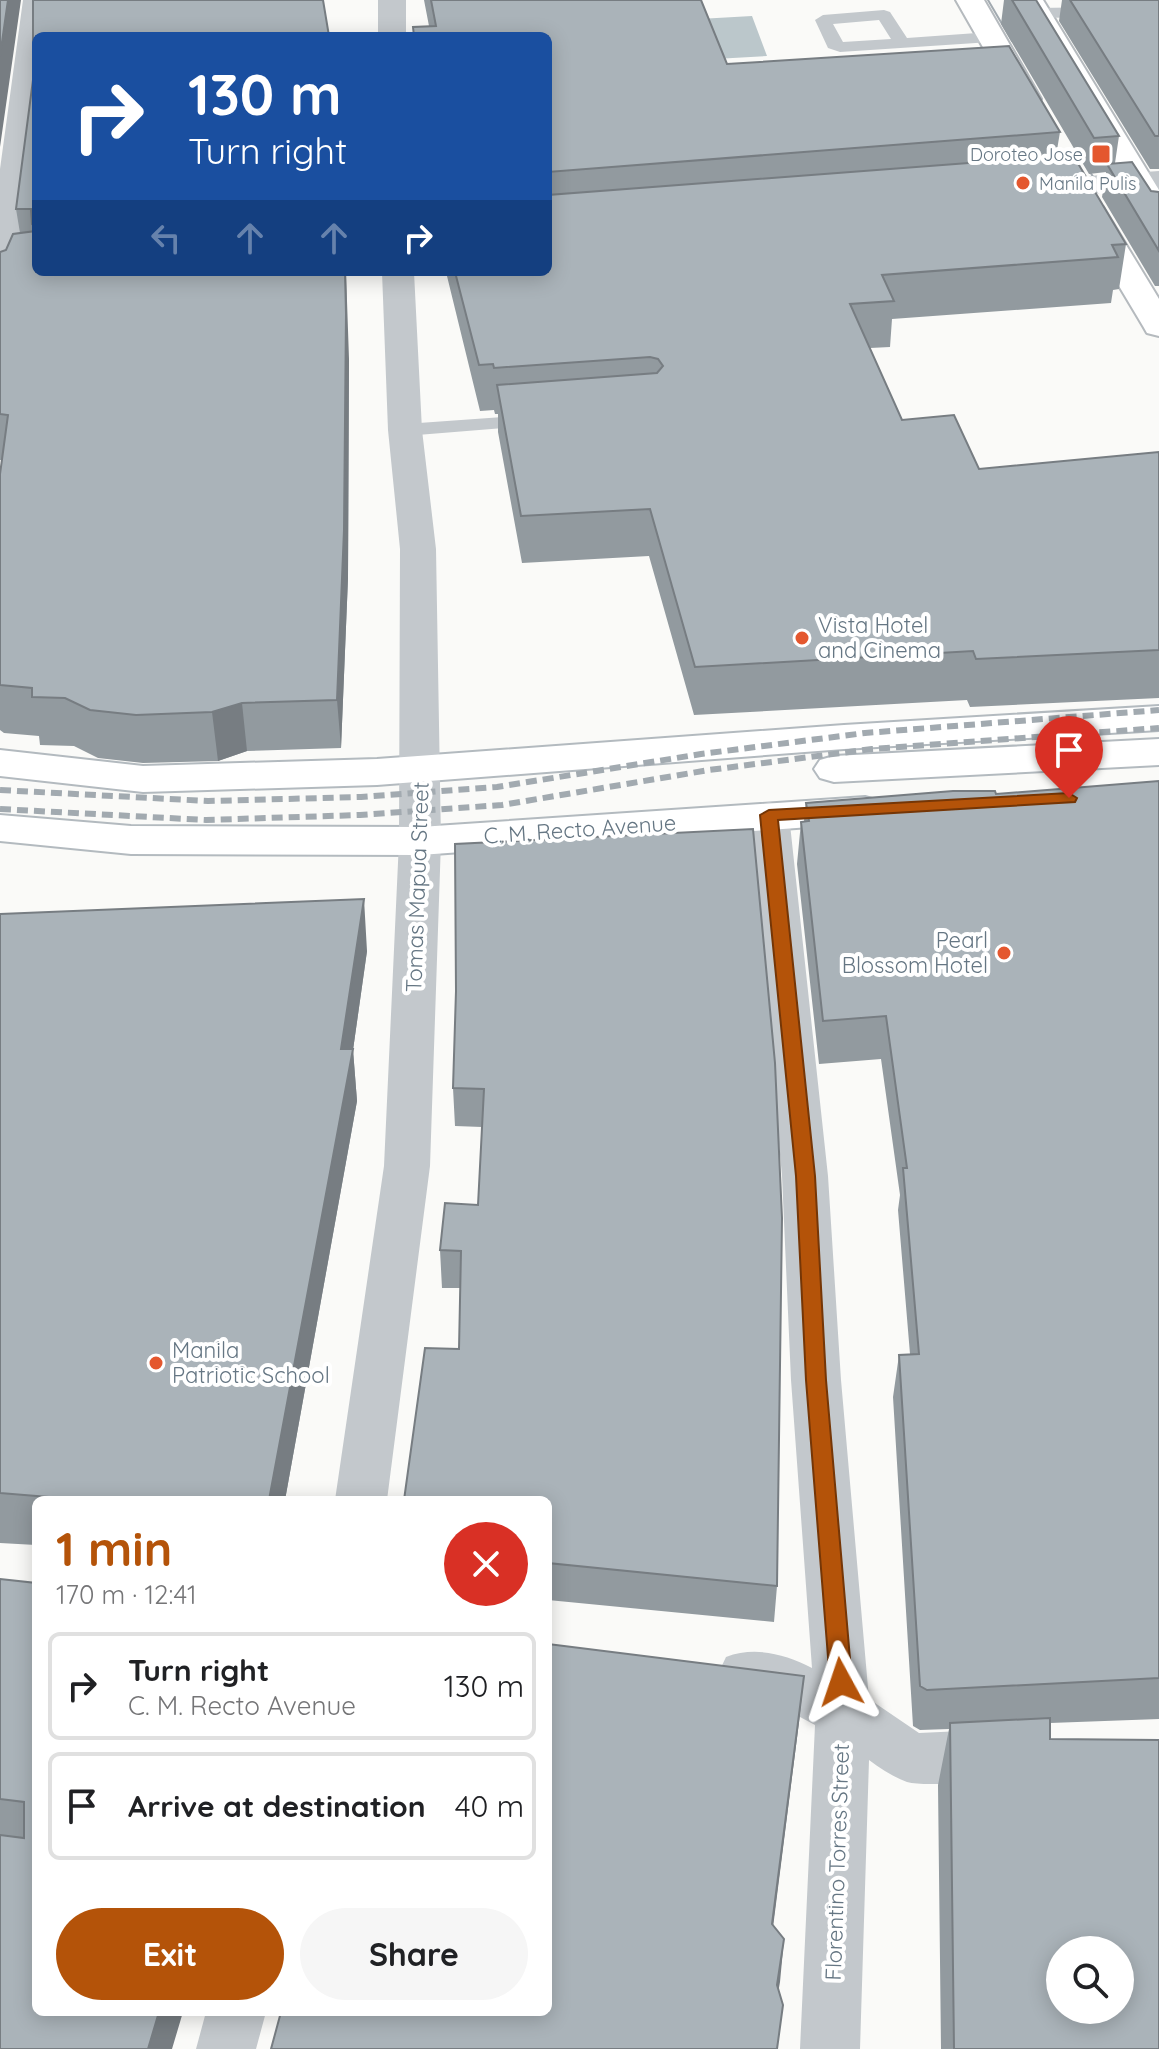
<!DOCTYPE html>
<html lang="en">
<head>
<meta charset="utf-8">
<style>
  :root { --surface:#fff; --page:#f6f6f6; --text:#202124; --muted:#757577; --line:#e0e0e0; --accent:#b45309 }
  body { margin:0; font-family:Quicksand,sans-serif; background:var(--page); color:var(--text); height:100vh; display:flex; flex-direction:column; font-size:30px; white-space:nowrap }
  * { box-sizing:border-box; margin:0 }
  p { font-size:26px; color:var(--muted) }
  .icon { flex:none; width:44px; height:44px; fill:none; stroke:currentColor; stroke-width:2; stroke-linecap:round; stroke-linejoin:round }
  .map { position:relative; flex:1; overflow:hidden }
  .details { position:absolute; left:32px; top:1496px; width:520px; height:520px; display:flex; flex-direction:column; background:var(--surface); border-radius:12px; box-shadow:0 4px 20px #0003 }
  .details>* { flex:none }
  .hud { position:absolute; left:32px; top:32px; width:520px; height:244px; border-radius:12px; box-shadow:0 4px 20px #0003; background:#1a4fa0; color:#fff; overflow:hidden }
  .fabs { position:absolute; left:1046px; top:1936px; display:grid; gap:16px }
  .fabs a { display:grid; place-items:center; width:88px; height:88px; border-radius:50%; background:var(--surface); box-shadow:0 4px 20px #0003; font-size:40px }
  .pin { position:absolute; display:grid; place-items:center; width:68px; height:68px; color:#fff; margin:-82px -34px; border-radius:50% 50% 50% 0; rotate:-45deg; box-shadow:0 0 8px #0007 }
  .pin .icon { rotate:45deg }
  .me { position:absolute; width:88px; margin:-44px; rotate:355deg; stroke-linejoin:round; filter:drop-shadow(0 0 6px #0008) }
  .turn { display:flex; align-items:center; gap:28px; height:168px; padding:0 24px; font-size:36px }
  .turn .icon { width:104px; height:104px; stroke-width:2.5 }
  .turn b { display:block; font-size:56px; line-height:68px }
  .lanes { display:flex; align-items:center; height:76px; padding:0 24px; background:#0003; justify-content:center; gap:40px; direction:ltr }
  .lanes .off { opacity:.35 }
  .round { display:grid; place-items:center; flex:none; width:84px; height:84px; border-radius:42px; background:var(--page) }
  .overview { display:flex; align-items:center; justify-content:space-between; height:136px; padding:0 24px }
  h1 { font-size:48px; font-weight:800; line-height:60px; color:var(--accent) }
  .cta { display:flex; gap:16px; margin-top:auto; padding:16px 24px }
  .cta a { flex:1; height:92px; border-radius:48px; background:var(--accent); color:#fff; font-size:32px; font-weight:800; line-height:92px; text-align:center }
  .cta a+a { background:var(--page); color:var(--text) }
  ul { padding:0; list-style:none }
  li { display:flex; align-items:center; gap:24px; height:108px; margin:0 16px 12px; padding:0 8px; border:4px solid var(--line); border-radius:12px }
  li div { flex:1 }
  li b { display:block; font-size:30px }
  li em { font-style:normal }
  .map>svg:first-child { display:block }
  .water { fill:#bbc7cb }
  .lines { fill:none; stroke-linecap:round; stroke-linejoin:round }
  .secondary-casing { stroke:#b3babf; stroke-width:4 }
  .primary-casing { stroke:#b5babe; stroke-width:4 }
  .service { fill:#c3c8cc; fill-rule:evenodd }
  .minor { fill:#c3c8cc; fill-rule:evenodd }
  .tertiary { fill:#c3c8cc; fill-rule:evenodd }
  .secondary { fill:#fff; fill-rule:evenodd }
  .primary { fill:#fff; fill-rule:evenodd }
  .tram { stroke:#a2aab0; stroke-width:2 }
  .rail { stroke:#a2aab0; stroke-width:6; stroke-dasharray:11 6; stroke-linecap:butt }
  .wall { fill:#929a9f }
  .shaded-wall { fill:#777d82 }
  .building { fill:#aab3b9; stroke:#777d82; stroke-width:2; fill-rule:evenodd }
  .route { fill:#b45309; stroke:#753606; stroke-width:2 }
  .poi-dot { fill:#e4572e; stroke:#fff; stroke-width:3 }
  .labels { text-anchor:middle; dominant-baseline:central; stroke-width:8; stroke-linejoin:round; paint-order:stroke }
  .far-poi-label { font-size:18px; fill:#657683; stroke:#fff; text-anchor:end }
  .poi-label { font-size:22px; fill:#657683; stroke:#fff; text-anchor:start }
  .street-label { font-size:22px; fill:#657683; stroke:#fff }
</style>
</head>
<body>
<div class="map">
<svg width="1159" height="2049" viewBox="0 0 1159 2049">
  <rect width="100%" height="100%" fill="#fafaf8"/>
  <!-- water -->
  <path class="water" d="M752 16 767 56 715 59 699 19Z"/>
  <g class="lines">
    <!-- secondary casing -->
    <g class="secondary-casing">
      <path id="secondary" d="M1159 706V730L844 749 377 785 143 792 0 776V750L143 766 377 759 844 725Z
        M1159 739V765L834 782 820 778 814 769 820 760 834 756Z
        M865 797 879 801 885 810 879 819 865 823 420 855 131 854 0 841V815L131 826 420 827Z"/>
    </g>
    <!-- primary casing -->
    <g class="primary-casing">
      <path id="primary" d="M956 0H984L1041 99 1036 105 1026 108 1016 105Z
        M1015 0H1043L1159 190V224L1148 222 1143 215Z
        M1092 205 1103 207 1159 299V336L1147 333 1143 326 1076 214 1081 207Z"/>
    </g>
    <!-- service -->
    <path class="service" d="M1108 7 1159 16V26L1108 17 1036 18 1028 13 1036 8Z
      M884 10 890 12 907 38 991 32 999 37 991 42 840 52 828 48 815 20 823 15ZM879 20 891 39 843 42 833 24Z
      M533 415 540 417 543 421 540 425 405 436 395 430 405 424Z"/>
    <!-- minor -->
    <path class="minor" d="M1159 171V189L1033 198 1022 196 1018 189 1022 182 1033 180Z
      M769 802 783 806 789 815 828 1176 841 1380 869 1699 919 1733 1005 1729 1025 1736 1033 1754 1025 1772C1003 1780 929 1788 907 1782 893 1777 881 1769 869 1760L860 2049H800L815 1725 772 1702 745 1698 726 1691 718 1674 726 1657C755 1646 785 1654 812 1668L791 1380 782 1176 749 815 755 806Z
      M420 827 435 831 441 841 430 1166 387 1500H335L384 1166 399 841 405 831Z
      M206 2012H266L256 2049H196Z"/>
    <!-- tertiary -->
    <path class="tertiary" d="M23 0H51L46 36H36V123L16 287 11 294 0 297V169Z
      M378 0H406V36H378Z
      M382 272H414L422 430 436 549 441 841 435 851 420 855 405 851 399 841 400 549 388 430Z"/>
    <!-- secondary -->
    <use href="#secondary" class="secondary"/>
    <!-- primary -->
    <use href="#primary" class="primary"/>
    <!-- tram -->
    <path class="tram" d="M988 0 1012 41
      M1079 155 1116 212"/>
    <!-- rail -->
    <path class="rail" d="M0 790 208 801 361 797 497 787 701 754 865 733 1159 710
      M0 809 206 820 360 815 502 805 709 770 872 749 1159 728"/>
  </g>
  <!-- wall -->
  <path class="wall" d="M424 0H701L727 64 1060 132 1056 156 1126 244 1119 289 1113 290 1111 303 892 319 890 347 870 348 902 420 979 469 1159 452V698L970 707 967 700 694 715 649 556 522 563 498 432V414H495L494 410 480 411 446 272H548V36L429 26Z
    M1004 0H1036L1119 136 1115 163 1151 191 1159 192V286H1155L1102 197 1106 172 1089 174 1001 24Z
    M1062 0H1159V169H1150L1059 21Z
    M36 36V272L349 359 348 578 341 748 247 751 218 761 143 763 98 758 74 746 40 745 39 736 4 733 0 730V474L2 460H0V252L6 250 20 233 16 209 33 80Z
    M1159 781V1719L1050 1723V1739L1159 2049H941L938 1785 949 1729 920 1730 913 1726 893 1397 899 1355 910 1354 898 1210 900 1195 881 1059 819 1064 797 864 801 822 804 821 806 803 996 794Z
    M0 914 367 951 353 1050 357 1101 285 1500H36V1545L0 1543Z
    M456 991 777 1586 774 1622 548 1600V1500L459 1349 460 1288H442L440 1250 478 1205 482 1127 455 1126 453 1088Z
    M0 1579 172 2049H0Z"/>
  <!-- shaded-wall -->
  <path class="shaded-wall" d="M8 0H21L0 147V56Z
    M345 272H346L349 359 348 578 341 748 337 700Z
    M242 703 247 751 218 761 212 712Z
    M364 899 367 951 353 1050 357 1101 285 1500H269Z
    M804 1676 799 1722 768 1967 772 1924Z
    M784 1939 780 1982 772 2027 777 1985Z
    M159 2012H183L172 2049H148Z"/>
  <!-- building -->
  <path class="building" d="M0 0H8L0 56Z
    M33 0H323L329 36H36V226L32 224 31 209H16L33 80Z
    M431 0H701L727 64 1009 46 1060 132 548 172V36H414L413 27 436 26Z
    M1012 0H1036L1119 136 1094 138Z
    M1070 0H1159V136H1155Z
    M1073 155 1126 244 1112 245 1118 257 882 275 894 301 850 304 902 420 954 415 979 469 1159 452V650L976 659 973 651 695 667 650 509 521 516 497 385 657 373 663 366 658 359 650 357 494 368 493 364 479 365 455 272H548V195Z
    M1132 162 1151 191 1159 192V251L1107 164Z
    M36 231V272H345L346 314 344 530 337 700 242 703 212 712 136 715 90 710 65 698 32 697V688L0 685V474L8 415 0 414V252L6 250 13 234Z
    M1159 781V1678L927 1690 920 1686 899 1355 919 1354 903 1168H907L886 1016 823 1021 801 822 809 821 806 803 953 791H995L996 794Z
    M753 829 775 1063 782 1218 777 1586 548 1563V1500H404L425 1348 459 1349 461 1251 440 1250 445 1203 478 1205 484 1089 453 1088 456 991 455 844Z
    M364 899 341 1049H353L269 1500H85L0 1493V914Z
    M0 1579 36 1583V2012H159L148 2049H0V1835L24 1838V1802L0 1799Z
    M548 1644 804 1676 772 1924 784 1939 777 1985 783 2005 777 2049H271L281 2012H548Z
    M1050 1718V1739L1159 1740V2049H954L950 1723ZM1060 1950H1120V2010H1060Z"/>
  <!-- route -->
  <path class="route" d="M1069 793 1077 798 1075 802 778 820 815 1176 826 1380 852 1682 849 1689 841 1691 833 1689 830 1682 806 1380 796 1176 760 815 769 810Z"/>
  <!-- markers -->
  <g class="poi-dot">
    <rect x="1091" y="144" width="20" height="20" rx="4"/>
    <circle cx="1023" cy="183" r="8"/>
    <circle cx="802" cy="638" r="8"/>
    <circle cx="1004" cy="953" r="8"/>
    <circle cx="156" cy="1363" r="8"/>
  </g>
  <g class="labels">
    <!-- far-poi labels -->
    <g class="far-poi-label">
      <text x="1083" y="154">Doroteo Jose</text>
      <text x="1039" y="183" text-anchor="start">Manila Pulis</text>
    </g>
    <!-- poi labels -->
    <g class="poi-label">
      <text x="818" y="625">Vista Hotel<tspan x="818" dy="25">and Cinema</tspan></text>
      <text x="988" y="940" text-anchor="end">Pearl<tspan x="988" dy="25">Blossom Hotel</tspan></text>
      <text x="172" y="1350">Manila<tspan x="172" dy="25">Patriotic School</tspan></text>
    </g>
    <!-- street labels -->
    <g class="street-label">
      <text transform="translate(580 829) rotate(-4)">C. M. Recto Avenue</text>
      <text transform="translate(417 887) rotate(-88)">Tomas Mapua Street</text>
      <text transform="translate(837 1862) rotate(-88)">Florentino Torres Street</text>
    </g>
  </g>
</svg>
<div class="fabs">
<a><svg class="icon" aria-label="search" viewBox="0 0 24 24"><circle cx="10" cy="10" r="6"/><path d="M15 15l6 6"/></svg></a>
</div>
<div class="pin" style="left:1069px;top:798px;background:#d93025"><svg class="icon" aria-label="arrive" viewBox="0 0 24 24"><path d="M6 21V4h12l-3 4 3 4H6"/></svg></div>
<svg class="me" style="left:841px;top:1682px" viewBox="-20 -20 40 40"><path d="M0-17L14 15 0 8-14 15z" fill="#b45309" stroke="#fff" stroke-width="4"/></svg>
<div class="hud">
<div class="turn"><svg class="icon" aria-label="right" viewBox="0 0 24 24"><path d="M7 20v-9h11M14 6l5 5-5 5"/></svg><div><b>130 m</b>Turn right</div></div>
<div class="lanes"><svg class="icon off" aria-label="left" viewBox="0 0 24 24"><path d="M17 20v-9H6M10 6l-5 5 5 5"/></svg><svg class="icon off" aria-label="ahead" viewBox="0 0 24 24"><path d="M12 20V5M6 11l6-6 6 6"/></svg><svg class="icon off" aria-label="ahead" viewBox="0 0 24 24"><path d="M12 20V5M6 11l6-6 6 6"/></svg><svg class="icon" aria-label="right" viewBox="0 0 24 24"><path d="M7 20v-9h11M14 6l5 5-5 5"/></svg></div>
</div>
<section class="details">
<div class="overview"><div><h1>1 min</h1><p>170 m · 12:41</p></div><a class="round" style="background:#d93025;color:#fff"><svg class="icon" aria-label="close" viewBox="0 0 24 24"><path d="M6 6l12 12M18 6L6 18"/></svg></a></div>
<ul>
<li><svg class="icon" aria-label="right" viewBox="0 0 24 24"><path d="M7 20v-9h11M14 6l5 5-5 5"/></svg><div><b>Turn right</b><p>C. M. Recto Avenue</p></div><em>130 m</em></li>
<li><svg class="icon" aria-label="arrive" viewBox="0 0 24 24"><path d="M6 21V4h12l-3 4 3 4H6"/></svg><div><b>Arrive at destination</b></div><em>40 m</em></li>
</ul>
<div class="cta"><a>Exit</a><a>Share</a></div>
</section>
</div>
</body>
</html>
